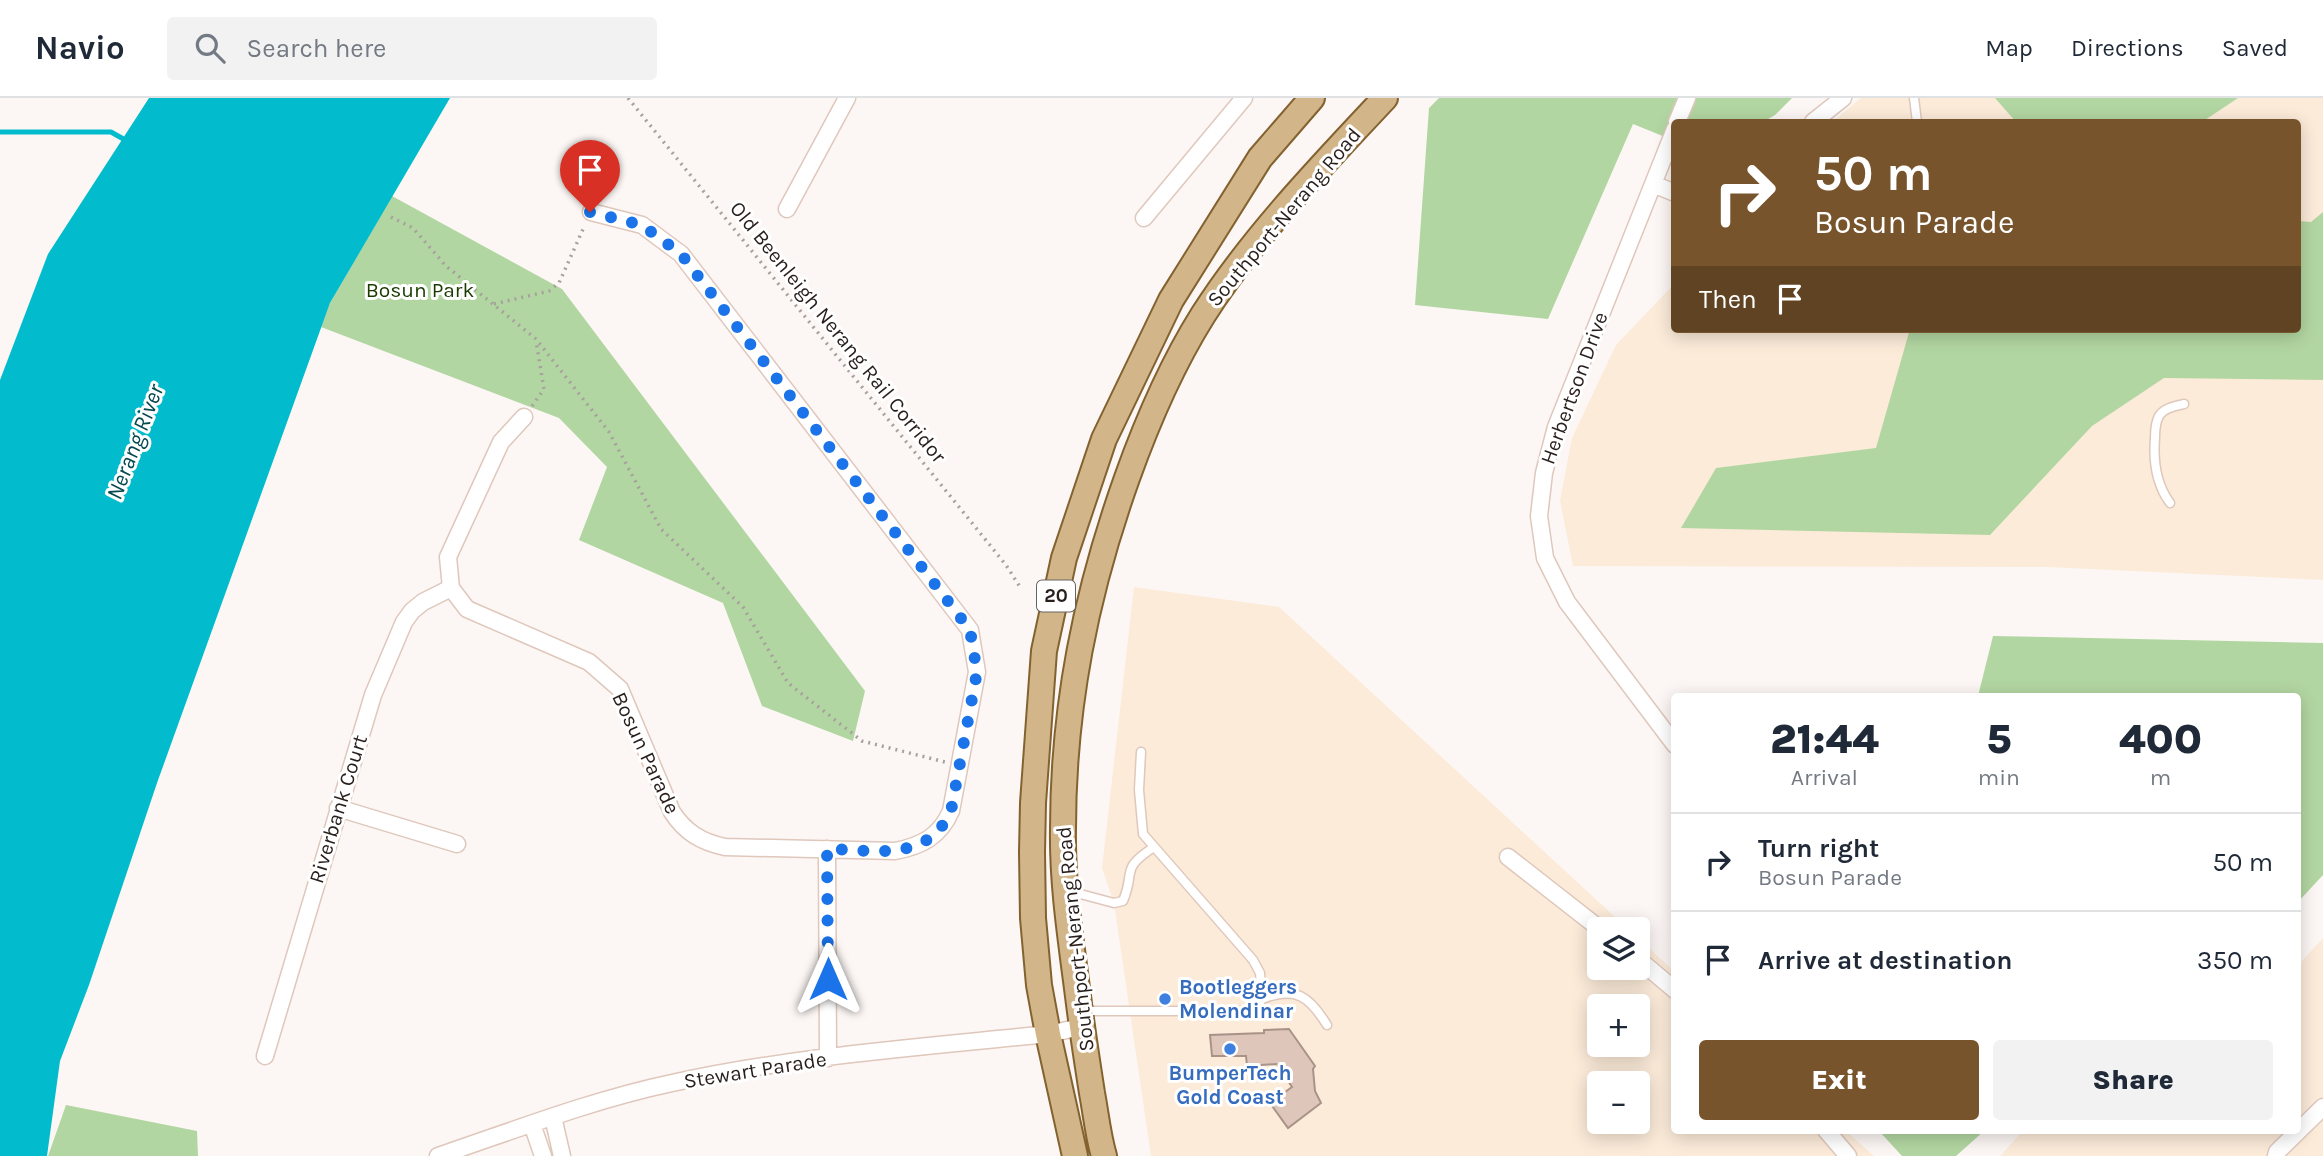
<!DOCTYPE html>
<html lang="en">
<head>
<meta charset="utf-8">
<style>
  :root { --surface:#fff; --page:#f2f2f3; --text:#1f2937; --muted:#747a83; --line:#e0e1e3; --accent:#77542c }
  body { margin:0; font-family:Karla,sans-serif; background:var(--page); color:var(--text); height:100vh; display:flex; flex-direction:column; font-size:26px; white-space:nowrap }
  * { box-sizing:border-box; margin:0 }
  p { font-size:23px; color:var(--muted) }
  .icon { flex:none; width:38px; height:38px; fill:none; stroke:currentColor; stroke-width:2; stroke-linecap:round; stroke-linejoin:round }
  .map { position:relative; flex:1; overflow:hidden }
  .side { position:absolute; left:1671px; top:595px; width:630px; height:441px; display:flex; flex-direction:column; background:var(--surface); border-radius:7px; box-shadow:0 4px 18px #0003 }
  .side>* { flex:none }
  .hud { position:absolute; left:1671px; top:21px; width:630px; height:214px; border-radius:7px; box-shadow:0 4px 18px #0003; background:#77542c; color:#fff; overflow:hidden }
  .fabs { position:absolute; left:1587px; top:819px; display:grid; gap:14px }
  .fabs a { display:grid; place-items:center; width:63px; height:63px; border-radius:7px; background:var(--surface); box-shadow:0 4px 18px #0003; font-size:35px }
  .pin { position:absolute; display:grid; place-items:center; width:60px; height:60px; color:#fff; margin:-72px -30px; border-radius:50% 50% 50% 0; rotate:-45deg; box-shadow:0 0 7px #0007 }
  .pin .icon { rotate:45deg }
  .me { position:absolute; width:77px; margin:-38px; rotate:0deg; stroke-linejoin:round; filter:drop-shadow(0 0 5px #0008) }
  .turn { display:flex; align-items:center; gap:24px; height:147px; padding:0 28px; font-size:32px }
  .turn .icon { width:91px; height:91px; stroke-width:2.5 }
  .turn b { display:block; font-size:49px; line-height:60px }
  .then { display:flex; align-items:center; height:66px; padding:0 28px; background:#0003; gap:14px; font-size:26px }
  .eta { display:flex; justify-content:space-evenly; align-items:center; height:119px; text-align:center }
  .eta b { font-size:42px; font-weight:800; line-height:49px }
  .primary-button { display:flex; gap:14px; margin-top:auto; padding:14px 28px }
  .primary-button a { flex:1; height:80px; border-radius:7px; background:var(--accent); color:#fff; font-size:28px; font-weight:800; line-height:80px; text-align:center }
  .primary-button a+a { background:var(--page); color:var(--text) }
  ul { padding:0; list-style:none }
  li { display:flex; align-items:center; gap:21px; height:98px; padding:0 28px; border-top:2px solid var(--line) }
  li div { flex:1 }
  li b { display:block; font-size:26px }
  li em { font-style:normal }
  header { display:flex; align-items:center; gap:42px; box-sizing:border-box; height:98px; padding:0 35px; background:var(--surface); border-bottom:2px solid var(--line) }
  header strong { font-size:33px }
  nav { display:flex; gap:38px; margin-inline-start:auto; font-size:24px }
  .search { width:490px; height:63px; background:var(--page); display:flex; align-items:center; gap:18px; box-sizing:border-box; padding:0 24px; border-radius:7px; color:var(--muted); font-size:26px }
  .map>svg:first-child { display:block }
  .industrial { fill:#fcebd9; fill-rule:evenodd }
  .green { fill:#b2d6a1 }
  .water { fill:#02bccd }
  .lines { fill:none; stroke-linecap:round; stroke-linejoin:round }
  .stream { stroke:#02bccd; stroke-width:5 }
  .building { fill:#dec6bb; stroke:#a99388; stroke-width:2 }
  .lane-casing { stroke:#dfc7bc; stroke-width:11 }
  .street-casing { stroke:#dfc7bc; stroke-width:19 }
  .primary-casing { stroke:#836230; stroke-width:28 }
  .path { stroke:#a7a19e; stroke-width:3.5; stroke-dasharray:2 5; stroke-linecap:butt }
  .lane { stroke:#fff; stroke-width:8 }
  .street { stroke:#fff; stroke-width:16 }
  .primary { stroke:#d2b689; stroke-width:24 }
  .route { stroke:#1a73e8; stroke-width:12; stroke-dasharray:0 21.6 }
  .shop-dot { fill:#3f7fe0; stroke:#fff; stroke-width:2.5 }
  .labels { text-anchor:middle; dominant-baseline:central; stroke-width:6; stroke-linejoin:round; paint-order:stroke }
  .shield { fill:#fff; stroke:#686260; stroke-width:2 }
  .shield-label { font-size:19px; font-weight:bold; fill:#281f1c }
  .street-label { font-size:21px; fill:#281f1c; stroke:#fff }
  .park-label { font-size:21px; fill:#193b00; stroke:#fff }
  .shop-label { font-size:21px; font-weight:bold; fill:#366cbe; stroke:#fff; text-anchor:start }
  .water-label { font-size:23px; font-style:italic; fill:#02484f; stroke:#fff }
</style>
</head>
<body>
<header>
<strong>Navio</strong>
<div class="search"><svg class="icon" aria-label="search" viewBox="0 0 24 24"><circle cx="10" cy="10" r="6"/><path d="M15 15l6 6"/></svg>Search here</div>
<nav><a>Map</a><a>Directions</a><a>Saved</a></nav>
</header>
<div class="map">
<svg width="2323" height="1058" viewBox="0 0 2323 1058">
  <rect width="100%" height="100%" fill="#fcf7f4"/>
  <!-- industrial -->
  <path class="industrial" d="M1861 0H2022L2041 24H1832Z
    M2238 0H2323V482L2048 469 1573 468 1560 403 1572 340 1616 247 1675 185V231H2298V24H2178Z
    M1134 489 1279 509 1628 831H1600V870H1638V840L1675 874V1032L1846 1033 1874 1058H1151L1114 805 1102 770ZM1600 908H1638V947H1600ZM1600 985H1638V1024H1600Z
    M2323 840V1058H2000L2023 1033 2298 1032V862L2301 864Z"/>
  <!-- green -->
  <path class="green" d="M1439 0H1792L1775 17 1763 24H1675V43L1633 26 1548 221 1415 207 1429 10Z
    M1995 0H2238L2202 24H2016Z
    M392 98 562 191 865 593 853 643 762 608 723 505 579 442 607 369 559 320 321 229 330 205Z
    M2323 114V282L2164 280 2092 328 1990 437 1681 430 1716 370 1876 350 1910 231H2298V123L2311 124Z
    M1993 538 2323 545V777L2298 804V598H1978Z
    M66 1007 197 1033 198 1058H48Z
    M1879 1033H1984L1956 1058H1902Z"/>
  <!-- water -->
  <path class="water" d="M149 0H450L330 205 157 685 89 887 60 963 47 1058H0V282L48 156Z"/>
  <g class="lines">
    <!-- stream -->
    <path class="stream" d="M0 34H111L127 43"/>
  </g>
  <!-- building -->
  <path class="building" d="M1289 931 1315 968 1313 971 1315 993 1321 1005 1288 1030 1270 1005 1292 989 1277 966 1247 968 1246 958H1212L1210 937 1264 935V932Z"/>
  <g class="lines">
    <!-- lane casing -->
    <g class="lane-casing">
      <path id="lane" d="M1914 0 1917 24
        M2170 405C2156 386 2153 364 2155 340 2155 333 2155 325 2159 318 2164 310 2175 308 2184 306
        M1069 793 1114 805 1123 803C1136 773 1119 772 1154 749
        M1262 901C1296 888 1309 898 1327 927
        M1082 913H1244L1256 909 1262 901 1260 875 1253 862 1143 736 1139 692 1141 654"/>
    </g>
    <!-- street casing -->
    <g class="street-casing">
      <path id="street" d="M1677 24 1687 0
        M1813 24 1843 0
        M1675 31 1556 329 1544 375 1539 418 1545 460 1567 504 1675 647
        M1653 86 1675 95
        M787 111 847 0
        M1144 120 1244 0
        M524 319 501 344 448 459 451 490 467 511 589 564 620 591 672 714C685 734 701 744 725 749L895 753C922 748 940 738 951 713L977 574 970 532 681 156 642 127 591 114
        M338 710 457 746
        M827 751 828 960
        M1508 759 1600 831
        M1638 861 1675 892
        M265 958 373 597 404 524 412 513 423 504 451 490
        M553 1019 562 1058
        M532 1026 543 1058
        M1826 1032 1848 1058
        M438 1058C515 1032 592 1002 672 985 795 958 922 949 1048 936L1081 929
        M2276 1058 2277 1054 2323 1009"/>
    </g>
    <!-- primary casing -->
    <g class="primary-casing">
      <path id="primary" d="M1075 1058 1048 936 1039 887 1033 820 1032 754 1033 705 1044 553 1064 460 1104 341 1171 202 1260 60 1312 0
        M1104 1058C1098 1038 1096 1016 1092 995 1087 963 1082 931 1078 898 1071 843 1062 786 1063 731 1063 608 1086 495 1127 380 1147 324 1171 268 1203 217 1252 140 1322 67 1385 0"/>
    </g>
    <!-- path -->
    <path class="path" d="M628 0 1006 467 1020 489
      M391 119 413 130 446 168 536 241 609 334 661 431 743 509 788 585 862 643 945 664
      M494 206 549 193 559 185 584 129
      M532 308 544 291 536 243"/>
    <!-- lane -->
    <use href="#lane" class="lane"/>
    <!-- street -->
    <use href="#street" class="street"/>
    <!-- primary -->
    <use href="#primary" class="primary"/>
  </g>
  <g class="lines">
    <!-- route -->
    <path class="route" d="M590 114 642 127 681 156 970 532 977 574 951 713C927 765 875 752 827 751L828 881"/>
  </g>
  <!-- markers -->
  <g class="shop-dot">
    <circle cx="1165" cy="901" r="7"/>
    <circle cx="1230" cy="951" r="7"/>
  </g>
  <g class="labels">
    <!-- shield labels -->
    <rect class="shield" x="1037" y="482.5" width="38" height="31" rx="5"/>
    <g class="shield-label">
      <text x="1056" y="498">20</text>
    </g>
    <!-- street labels -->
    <g class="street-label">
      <text transform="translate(1284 119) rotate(-50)">Southport-Nerang Road</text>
      <text transform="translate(838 234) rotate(51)">Old Beenleigh Nerang Rail Corridor</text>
      <text transform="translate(1574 290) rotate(-70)">Herbertson Drive</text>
      <text transform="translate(646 655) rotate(65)">Bosun Parade</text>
      <text transform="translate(338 711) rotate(-73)">Riverbank Court</text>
      <text transform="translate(1075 841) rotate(-96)">Southport-Nerang Road</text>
      <text transform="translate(755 972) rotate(-9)">Stewart Parade</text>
    </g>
    <!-- park labels -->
    <g class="park-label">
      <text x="420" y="192">Bosun Park</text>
    </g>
    <!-- shop labels -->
    <g class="shop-label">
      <text x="1179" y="889">Bootleggers<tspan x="1179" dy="24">Molendinar</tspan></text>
      <text x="1230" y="975" text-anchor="middle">BumperTech<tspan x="1230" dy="24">Gold Coast</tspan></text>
    </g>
    <!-- water labels -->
    <g class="water-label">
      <text transform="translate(135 344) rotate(-69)">Nerang River</text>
    </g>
  </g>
</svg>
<div class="fabs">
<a><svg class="icon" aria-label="layers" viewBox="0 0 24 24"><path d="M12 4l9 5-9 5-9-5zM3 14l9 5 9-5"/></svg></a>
<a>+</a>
<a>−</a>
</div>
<div class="pin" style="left:590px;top:114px;background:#d93025"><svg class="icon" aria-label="arrive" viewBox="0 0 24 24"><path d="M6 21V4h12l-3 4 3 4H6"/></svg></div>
<svg class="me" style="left:828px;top:881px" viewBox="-20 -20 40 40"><path d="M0-17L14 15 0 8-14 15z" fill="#1a73e8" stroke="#fff" stroke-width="4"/></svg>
<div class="hud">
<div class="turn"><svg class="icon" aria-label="right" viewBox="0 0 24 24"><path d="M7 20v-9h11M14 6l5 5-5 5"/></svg><div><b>50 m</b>Bosun Parade</div></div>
<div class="then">Then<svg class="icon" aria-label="arrive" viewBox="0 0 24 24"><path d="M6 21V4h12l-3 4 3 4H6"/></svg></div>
</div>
<section class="side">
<div class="eta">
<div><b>21:44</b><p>Arrival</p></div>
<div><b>5</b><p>min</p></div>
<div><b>400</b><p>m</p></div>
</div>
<ul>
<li><svg class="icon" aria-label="right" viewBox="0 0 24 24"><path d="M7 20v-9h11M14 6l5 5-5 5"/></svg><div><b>Turn right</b><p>Bosun Parade</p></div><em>50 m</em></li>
<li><svg class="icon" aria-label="arrive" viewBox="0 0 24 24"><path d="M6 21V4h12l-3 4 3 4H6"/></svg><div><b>Arrive at destination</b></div><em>350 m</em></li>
</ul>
<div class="primary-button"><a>Exit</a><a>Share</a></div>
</section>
</div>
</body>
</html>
